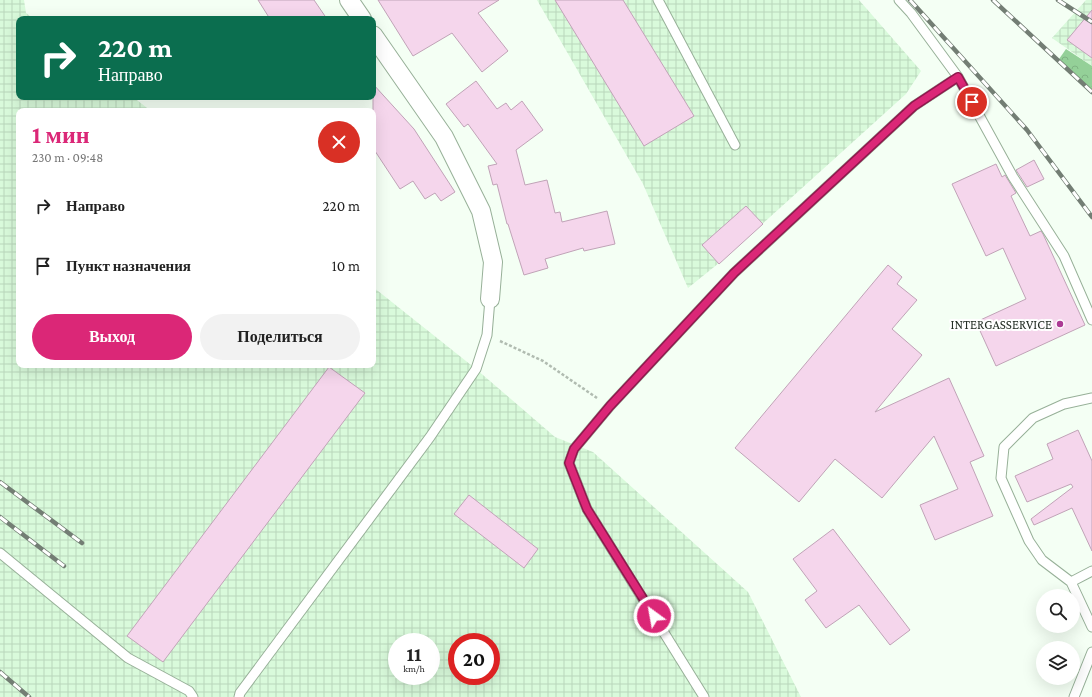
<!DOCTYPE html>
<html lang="ru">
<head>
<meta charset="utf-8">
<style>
  :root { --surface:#fff; --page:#f2f2f2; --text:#222; --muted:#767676; --accent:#db2777 }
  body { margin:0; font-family:"Crimson Pro",serif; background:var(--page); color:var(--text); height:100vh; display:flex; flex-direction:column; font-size:15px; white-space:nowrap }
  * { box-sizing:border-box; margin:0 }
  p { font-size:13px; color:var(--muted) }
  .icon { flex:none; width:22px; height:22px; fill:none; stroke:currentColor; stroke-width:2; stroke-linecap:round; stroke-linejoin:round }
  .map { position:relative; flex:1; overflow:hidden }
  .drawer { position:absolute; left:16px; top:108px; width:360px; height:260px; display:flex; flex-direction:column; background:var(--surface); border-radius:8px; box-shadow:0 4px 16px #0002 }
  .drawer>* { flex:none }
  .hud { position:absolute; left:16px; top:16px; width:360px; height:84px; border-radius:8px; box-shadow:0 4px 16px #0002; background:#0b6e4f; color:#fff; overflow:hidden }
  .controls { position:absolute; left:1036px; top:589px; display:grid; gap:8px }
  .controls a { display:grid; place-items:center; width:44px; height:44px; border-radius:50%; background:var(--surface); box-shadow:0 4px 16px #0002; font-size:20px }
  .speed { position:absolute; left:388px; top:633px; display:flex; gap:8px; font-size:20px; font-weight:700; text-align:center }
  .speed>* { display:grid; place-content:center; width:52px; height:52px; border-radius:50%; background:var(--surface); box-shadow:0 4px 16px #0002; line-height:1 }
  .speed small { font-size:10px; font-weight:400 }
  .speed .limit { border:6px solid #d22; background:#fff; color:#111 }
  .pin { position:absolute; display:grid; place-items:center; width:34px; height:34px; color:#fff; margin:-17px; border:2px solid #fff; border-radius:50%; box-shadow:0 1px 4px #0007 }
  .me { position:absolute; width:44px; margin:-22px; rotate:328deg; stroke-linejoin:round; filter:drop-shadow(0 0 3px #0008) }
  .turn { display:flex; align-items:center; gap:14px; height:84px; padding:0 16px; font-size:18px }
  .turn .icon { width:52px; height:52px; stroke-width:2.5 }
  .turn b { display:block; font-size:28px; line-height:34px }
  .round { display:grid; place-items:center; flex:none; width:42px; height:42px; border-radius:21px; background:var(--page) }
  .summary { display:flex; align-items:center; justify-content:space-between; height:68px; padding:0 16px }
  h1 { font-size:24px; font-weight:700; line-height:30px; color:var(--accent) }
  .action { display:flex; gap:8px; margin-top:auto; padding:8px 16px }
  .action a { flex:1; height:46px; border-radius:24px; background:var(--accent); color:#fff; font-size:16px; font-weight:700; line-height:46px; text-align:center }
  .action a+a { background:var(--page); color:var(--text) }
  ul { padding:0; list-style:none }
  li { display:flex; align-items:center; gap:12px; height:60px; padding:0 16px }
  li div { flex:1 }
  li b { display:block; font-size:15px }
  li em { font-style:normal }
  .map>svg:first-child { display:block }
  .industrial { fill:url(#industrial-grid); fill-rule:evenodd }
  .forest { fill:url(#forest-crowns) }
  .building { fill:#f5d6ec; stroke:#c0a3b7 }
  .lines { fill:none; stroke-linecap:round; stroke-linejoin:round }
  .service-casing { stroke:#97b098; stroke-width:11 }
  .minor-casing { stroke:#97b098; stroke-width:20 }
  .path { stroke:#b1bcb1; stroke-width:2.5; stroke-dasharray:3 2; stroke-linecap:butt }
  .service { stroke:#fff; stroke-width:9 }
  .minor { stroke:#fff; stroke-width:18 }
  .rail-casing { stroke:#737e74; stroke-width:4.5 }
  .rail { stroke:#fff; stroke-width:3; stroke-dasharray:9; stroke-linecap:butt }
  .route-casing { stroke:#8e194d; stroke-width:10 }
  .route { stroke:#db2777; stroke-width:7 }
  .poi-dot { fill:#ac3a94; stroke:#fff; stroke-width:1.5 }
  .labels { text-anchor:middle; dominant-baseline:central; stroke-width:4; stroke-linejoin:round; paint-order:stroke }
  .poi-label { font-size:13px; fill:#252f26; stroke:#fff; text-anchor:end }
</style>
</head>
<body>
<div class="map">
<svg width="1092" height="697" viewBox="0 0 1092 697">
  <defs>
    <pattern id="industrial-grid" width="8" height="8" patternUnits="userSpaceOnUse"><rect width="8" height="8" fill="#d9fadb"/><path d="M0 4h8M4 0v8" fill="none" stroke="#bad7bc"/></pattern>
    <pattern id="forest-crowns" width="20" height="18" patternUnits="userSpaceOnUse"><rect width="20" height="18" fill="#94d098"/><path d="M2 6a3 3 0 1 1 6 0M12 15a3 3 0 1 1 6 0" fill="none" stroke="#7fb383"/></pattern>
  </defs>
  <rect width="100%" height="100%" fill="#f4fff4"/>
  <!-- industrial -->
  <path class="industrial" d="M0 0H24L26 13 34 19H19V97H133L151 111H19V365H373V287L476 369 555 437 593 452 748 592 801 697H0ZM397 642H431V676H397ZM457 642H491V676H457Z
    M537 0H859L921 71 906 94 719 263 688 288 643 184Z
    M1086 0H1092V66L1052 38Z"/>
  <!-- forest -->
  <path class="forest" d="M1066 49 1092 66V91L1057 62Z"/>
  <!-- building -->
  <path class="building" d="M258 0H314L327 19H270Z
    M378 0H499L478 13 508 51 482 72 452 33 413 56Z
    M555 0H623L694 116 644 146Z
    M1092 10V58L1067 40Z
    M476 81 497 109 506 103 511 110 522 101 543 130 516 150 525 185 547 180 555 213 560 212 562 222 607 211 615 244 584 251 583 248 545 259 548 268 524 275 508 224H507L497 184 493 185 488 166 497 164 468 124 464 127 446 104Z
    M373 84 414 129 455 192 441 201 435 193 425 199 413 181 400 189 373 148Z
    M1034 160 1044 179 1027 187 1016 170Z
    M996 164 1002 177 1005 175 1016 193 1011 196 1030 236 1041 231 1043 234 1085 325 996 366 976 322 1026 299 1003 248 986 256 952 184Z
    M746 206 763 224 719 264 702 245Z
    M888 265 902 277 897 284 917 300 892 329 922 355 875 412 949 378 984 456 970 462 993 516 935 540 920 505 958 489 934 436 882 498 835 459 799 502 735 448Z
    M329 367 365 393 163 662 127 636Z
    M1078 430 1092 461V551L1072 508 1034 525 1031 519 1073 487 1071 484 1027 502 1015 476 1053 459 1047 444Z
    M469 495 538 549 524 568 454 514Z
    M833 529 910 630 890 645 859 605 826 628 805 600 817 591 793 559Z"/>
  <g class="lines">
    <!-- service casing -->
    <g class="service-casing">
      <path id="service" d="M658 0 735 145
        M899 0 911 13 958 77 1013 177 1064 256 1092 320
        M1092 398 1064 404 1033 418 1004 447 1001 478 1029 541 1042 560 1071 582 1092 627
        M0 553 128 658 189 691 193 697
        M1071 582 1092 571
        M239 697 240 693 430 437 476 369 487 335 490 299
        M704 697 587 509 569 463 574 449 610 406 734 273 914 106 958 77
        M1074 697 1092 652"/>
    </g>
    <!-- minor casing -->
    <g class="minor-casing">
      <path id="minor" d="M349 0 362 19
        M373 35 444 137 481 211 493 262 490 299"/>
    </g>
    <!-- path -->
    <path class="path" d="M500 341 543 361 597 398"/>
    <!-- service -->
    <use href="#service" class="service"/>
    <!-- minor -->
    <use href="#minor" class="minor"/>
    <!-- rail casing -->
    <g class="rail-casing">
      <path id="rail" d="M910 0 1027 130 1092 217
        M993 0 1092 92
        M1058 0 1092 22
        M0 482 82 543
        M0 517 64 566
        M0 672 29 697"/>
    </g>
    <!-- rail -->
    <use href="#rail" class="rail"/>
  </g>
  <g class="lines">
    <!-- route casing -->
    <g class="route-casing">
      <path id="route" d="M654 616 587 509 569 463 574 449 610 406 734 273 914 106 958 77 972 102"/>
    </g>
    <!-- route -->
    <use href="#route" class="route"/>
  </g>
  <!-- markers -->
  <circle class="poi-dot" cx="1060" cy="324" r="4"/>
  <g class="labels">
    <!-- poi labels -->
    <g class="poi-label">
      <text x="1052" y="324">INTERGASSERVICE</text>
    </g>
  </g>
</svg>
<div class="controls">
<a><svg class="icon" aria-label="search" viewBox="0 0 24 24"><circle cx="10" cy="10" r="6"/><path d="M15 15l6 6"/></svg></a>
<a><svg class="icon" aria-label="layers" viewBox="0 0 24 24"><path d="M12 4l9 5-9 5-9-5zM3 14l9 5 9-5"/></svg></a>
</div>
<div class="speed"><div>11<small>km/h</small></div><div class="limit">20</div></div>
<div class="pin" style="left:972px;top:102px;background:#d93025"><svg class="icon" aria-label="arrive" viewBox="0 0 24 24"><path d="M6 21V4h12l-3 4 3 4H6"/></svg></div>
<svg class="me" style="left:654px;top:616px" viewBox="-20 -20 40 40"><circle r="17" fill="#db2777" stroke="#fff" stroke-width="3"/><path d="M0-11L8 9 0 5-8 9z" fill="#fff"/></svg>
<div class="hud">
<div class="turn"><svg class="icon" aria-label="right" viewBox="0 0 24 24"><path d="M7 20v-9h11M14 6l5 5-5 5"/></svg><div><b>220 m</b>Направо</div></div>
</div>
<section class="drawer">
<div class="summary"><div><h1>1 мин</h1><p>230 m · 09:48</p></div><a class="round" style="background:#d93025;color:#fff"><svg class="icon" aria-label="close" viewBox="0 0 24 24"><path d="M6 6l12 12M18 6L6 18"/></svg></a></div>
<ul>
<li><svg class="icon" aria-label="right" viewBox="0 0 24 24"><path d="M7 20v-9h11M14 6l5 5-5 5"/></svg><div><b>Направо</b></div><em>220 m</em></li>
<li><svg class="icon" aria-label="arrive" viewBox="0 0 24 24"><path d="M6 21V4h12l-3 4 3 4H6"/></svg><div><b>Пункт назначения</b></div><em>10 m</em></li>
</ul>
<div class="action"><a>Выход</a><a>Поделиться</a></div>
</section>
</div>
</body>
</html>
